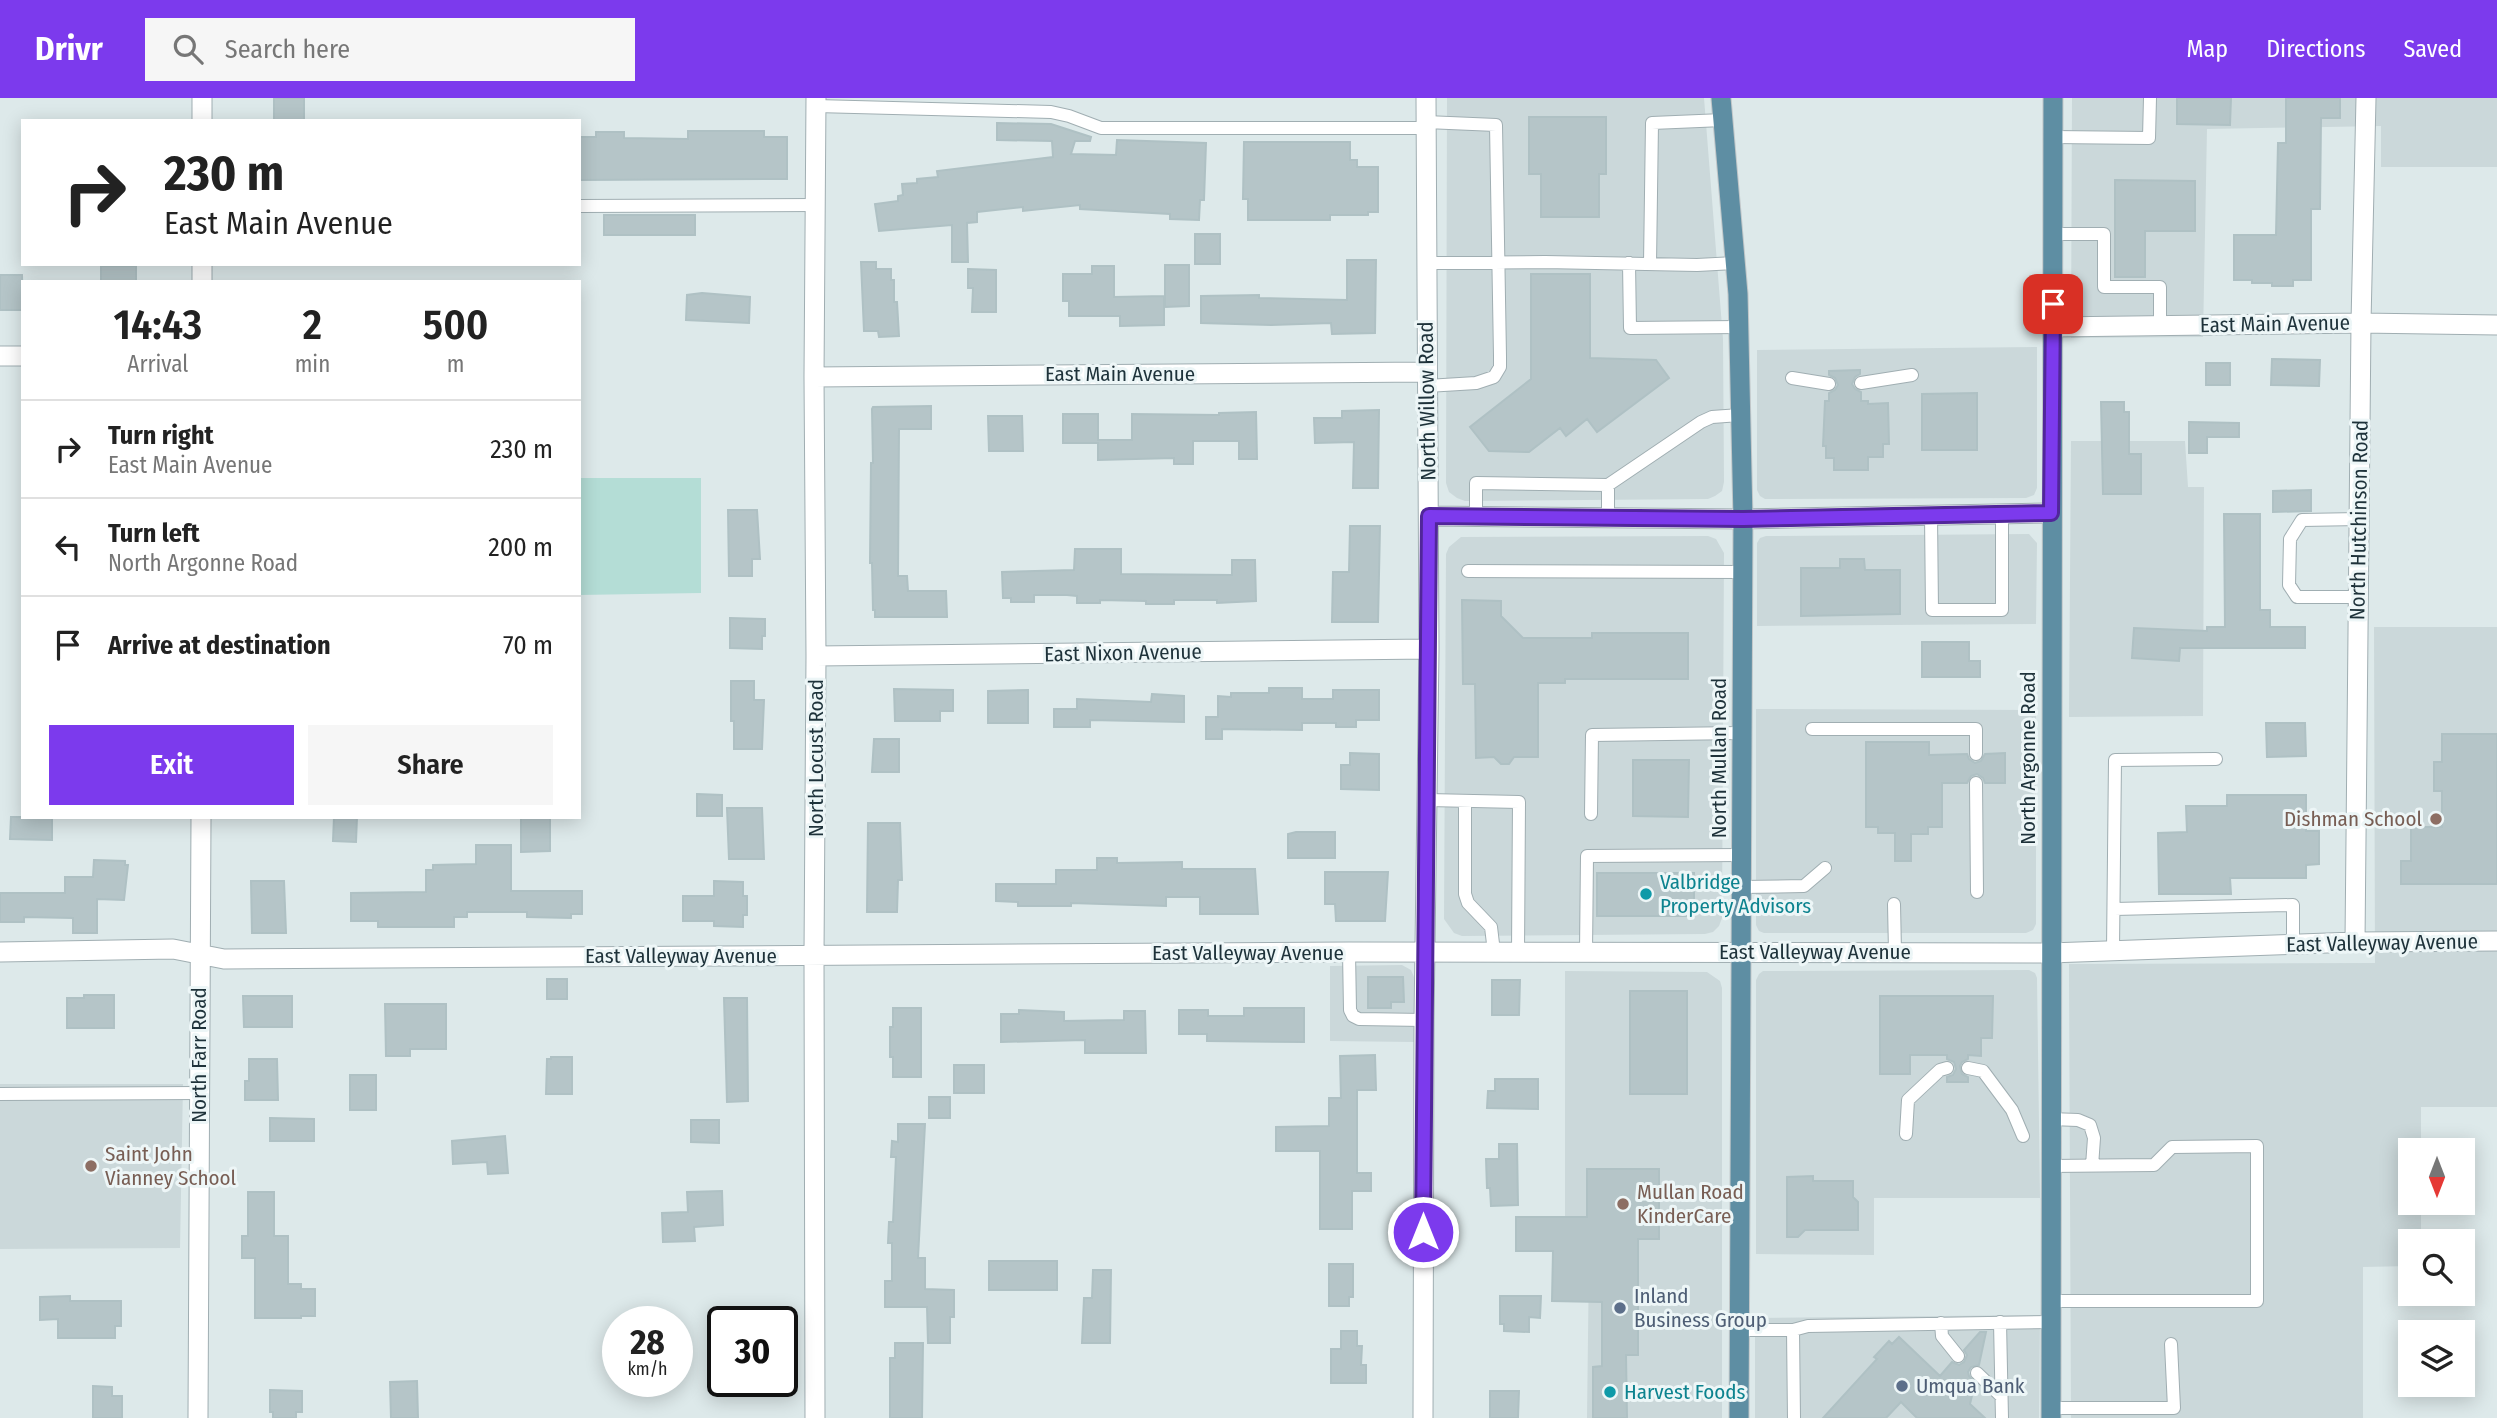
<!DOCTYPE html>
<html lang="en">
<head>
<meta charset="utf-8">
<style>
  :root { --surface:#fff; --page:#f6f6f6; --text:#222; --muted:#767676; --line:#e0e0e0; --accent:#7c3aed }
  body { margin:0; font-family:"Fira Sans Condensed",sans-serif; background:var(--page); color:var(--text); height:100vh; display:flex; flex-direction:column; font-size:26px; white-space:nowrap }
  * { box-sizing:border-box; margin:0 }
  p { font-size:23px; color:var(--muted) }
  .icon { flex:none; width:38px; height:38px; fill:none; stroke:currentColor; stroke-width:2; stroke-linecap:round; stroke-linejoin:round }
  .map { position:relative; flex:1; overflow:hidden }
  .sheet { position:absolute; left:21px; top:182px; width:560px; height:539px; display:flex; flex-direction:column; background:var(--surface); border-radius:0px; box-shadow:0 4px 18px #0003 }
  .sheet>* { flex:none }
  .banner { position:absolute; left:21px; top:21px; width:560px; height:147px; border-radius:0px; box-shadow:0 4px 18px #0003; background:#fff; color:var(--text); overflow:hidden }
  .needle { width:46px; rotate:180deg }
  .buttons { position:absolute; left:2398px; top:1040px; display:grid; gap:14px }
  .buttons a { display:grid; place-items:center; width:77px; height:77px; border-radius:0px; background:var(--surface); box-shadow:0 4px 18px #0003; font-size:35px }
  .speed { position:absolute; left:602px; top:1208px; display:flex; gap:14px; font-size:35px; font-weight:700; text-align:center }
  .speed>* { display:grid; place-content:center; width:91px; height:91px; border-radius:50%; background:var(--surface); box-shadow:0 4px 18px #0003; line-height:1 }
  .speed small { font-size:18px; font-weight:400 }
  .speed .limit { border:4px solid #111; border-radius:10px; background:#fff; color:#111 }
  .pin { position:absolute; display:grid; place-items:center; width:60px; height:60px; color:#fff; margin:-30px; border-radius:14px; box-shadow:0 4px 10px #0006 }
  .me { position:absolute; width:77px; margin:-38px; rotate:0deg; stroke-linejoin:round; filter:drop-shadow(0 0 5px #0008) }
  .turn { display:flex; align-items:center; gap:24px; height:147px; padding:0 28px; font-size:32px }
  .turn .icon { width:91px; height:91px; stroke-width:2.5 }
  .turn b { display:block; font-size:49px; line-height:60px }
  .eta { display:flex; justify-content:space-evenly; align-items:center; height:119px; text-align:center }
  .eta b { font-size:42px; font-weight:600; line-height:49px }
  .action { display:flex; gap:14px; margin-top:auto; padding:14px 28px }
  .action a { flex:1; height:80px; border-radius:0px; background:var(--accent); color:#fff; font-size:28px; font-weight:600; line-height:80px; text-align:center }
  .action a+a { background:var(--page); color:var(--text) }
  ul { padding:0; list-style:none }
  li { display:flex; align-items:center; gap:21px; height:98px; padding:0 28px; border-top:2px solid var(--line) }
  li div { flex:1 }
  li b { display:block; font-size:26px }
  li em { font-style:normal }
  header { display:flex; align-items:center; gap:42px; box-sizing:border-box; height:98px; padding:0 35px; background:var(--accent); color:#fff }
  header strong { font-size:33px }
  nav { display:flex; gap:38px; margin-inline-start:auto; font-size:24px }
  .search { width:490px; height:63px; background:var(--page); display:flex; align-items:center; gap:18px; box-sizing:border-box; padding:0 24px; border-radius:0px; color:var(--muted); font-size:26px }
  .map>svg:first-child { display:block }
  .built { fill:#cbd8da }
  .green { fill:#b4ddd6 }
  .building { fill:#b5c5c8; stroke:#afc1c4; stroke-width:2 }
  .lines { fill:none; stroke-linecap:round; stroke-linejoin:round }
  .service-casing { stroke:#a0aeb2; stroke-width:14 }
  .minor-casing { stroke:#a0aeb2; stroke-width:21 }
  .primary-casing { stroke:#c0c6c8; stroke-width:21 }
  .service { stroke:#fff; stroke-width:12 }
  .minor { stroke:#fff; stroke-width:19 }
  .primary { stroke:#5e8ea3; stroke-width:19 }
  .route-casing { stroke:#51269a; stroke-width:18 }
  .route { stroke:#7c3aed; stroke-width:12 }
  .education-dot { fill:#8d6e63; stroke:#edf6f7; stroke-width:2.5 }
  .culture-dot { fill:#0f9aa8; stroke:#edf6f7; stroke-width:2.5 }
  .service-dot { fill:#5c6f8a; stroke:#edf6f7; stroke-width:2.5 }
  .labels { text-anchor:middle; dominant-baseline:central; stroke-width:6; stroke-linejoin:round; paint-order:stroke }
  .street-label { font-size:21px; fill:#1e323a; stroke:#edf6f7 }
  .education-label { font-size:21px; fill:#785e54; stroke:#edf6f7; text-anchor:start }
  .culture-label { font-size:21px; fill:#0d838f; stroke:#edf6f7; text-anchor:start }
  .service-label { font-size:21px; fill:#4e5e75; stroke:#edf6f7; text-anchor:start }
</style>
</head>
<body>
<header>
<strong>Drivr</strong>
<div class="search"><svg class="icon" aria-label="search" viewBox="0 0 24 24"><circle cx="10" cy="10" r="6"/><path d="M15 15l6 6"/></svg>Search here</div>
<nav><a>Map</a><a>Directions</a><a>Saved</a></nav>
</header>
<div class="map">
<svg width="2497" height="1320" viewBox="0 0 2497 1320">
  <rect width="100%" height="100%" fill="#dde9ea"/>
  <!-- built -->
  <path class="built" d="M1447 0H1704L1723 241 1724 384 1722 393 1715 398 1708 401 1465 403 1457 400 1449 394 1446 385Z
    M2072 0H2497V69H2381V28L2207 31 2203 239 2071 240Z
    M2037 249V390L2034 397 2026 400 1765 401 1760 398 1757 392V252Z
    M2071 343H2185L2188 389H2204L2203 618 2069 619Z
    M2029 436 2037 445 2036 526 1757 528V445L1760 440 1766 438Z
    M1708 438 1716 441 1724 455 1722 820 1719 828 1713 834 1705 836 1462 838 1454 835 1444 821 1446 456 1449 449 1461 439Z
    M2374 529H2497V1009H2421V1052H2410V1104H2421V1143H2410V1168L2363 1169V1320H2071L2069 866 2375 865Z
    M1756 611 2036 612V826L2033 832 2026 835H1764L1759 833 1756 827Z
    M1402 867 1411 872 1414 879V944L1330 943V868Z
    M2029 872 2035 875 2037 880 2040 1100H1874V1157L1756 1156V882L1759 876 1763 873Z
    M1565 873 1707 874 1720 883 1722 890V1320H1587L1589 1159 1565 1158Z
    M0 986H183L180 1150 0 1151Z
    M2040 1217 2039 1320H1755V1220Z"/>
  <!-- green -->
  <path class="green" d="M579 380H701V495L579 497Z"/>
  <!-- building -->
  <path class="building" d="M274 0H304V23H274Z
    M2177 0H2231L2230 27 2177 26Z
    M2286 0H2340V20H2321L2320 111H2311V182H2293V188H2272V185H2252V182H2234V137H2276L2278 45H2286Z
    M1529 19H1606V76H1599V119H1541V76H1529Z
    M997 25 1051 26 1091 39 1090 43H1075L1071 56 1116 57 1117 42 1206 45 1204 102H1200L1199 122 1170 121V116L1080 111V107L1023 113V109L977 114V124L967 125 968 164H952V127L879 133 875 106 898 103V98L903 97 902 86 917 85V81L938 79 937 73 1053 59 1052 43 997 42Z
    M688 33H764V39H787V81L579 82V39H596V34H624V40L688 41Z
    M1244 44H1350V62H1357V69H1378V114H1368V117H1330V122H1248V101H1243Z
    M2115 82 2195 83V133H2145V179H2115Z
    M604 117H695V137H604Z
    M1195 136H1220V166H1195Z
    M1347 162H1376L1375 235 1332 236 1331 225 1271 227 1201 225V198L1259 197V200L1347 202Z
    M861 164H876V171H891V182H894V204H897L899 238 879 239 878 233H864Z
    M1165 167H1189V208L1165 209Z
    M101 168H136V184H101Z
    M1092 168H1114V199L1164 198V227L1120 228V218H1069V203H1063V176H1092Z
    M968 171 996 172V214H972L973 190H968Z
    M1531 176H1590V260L1656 262 1669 280 1597 334 1587 321 1566 338 1560 330 1529 354 1489 353 1470 329 1531 281Z
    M0 177H22L23 212H0Z
    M702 195 750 199 749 225 686 222 687 197Z
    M2272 261 2320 262 2319 288 2271 287Z
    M2206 265H2230V287H2206Z
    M1860 272V276L1855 279 1852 286 1855 291 1861 294V303H1868V306L1888 305 1889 346H1883V359H1868V372H1834V360H1826V348H1823L1825 303H1829V295L1835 292 1838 287 1835 280 1829 277V273Z
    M1977 295V352H1922V296Z
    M2101 304H2124V314H2129V356H2141V396H2103Z
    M931 308V331H899L898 478H907L908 493H946L947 519H875V512H873L872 465H870L871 365H873L872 311 873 309Z
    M1379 312 1378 390H1353L1354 344 1315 345 1314 320H1342V313Z
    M1256 314 1257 361H1239V343H1193V366H1174V360L1098 362V345H1063V316H1098V342H1132V316L1219 317V315Z
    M988 318H1022L1023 353H989Z
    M2189 324 2239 325V339H2207V355H2189Z
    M2311 392V413L2273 414V393Z
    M728 412H757L760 461H752V478H729Z
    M2224 416H2260V512H2270V529H2305V550H2180L2179 563 2132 560 2134 530 2207 533V529H2225Z
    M1350 428H1380L1378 524H1332L1333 474H1349Z
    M1075 451H1121V476L1232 477V462H1255L1256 503 1217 505V502H1174V506H1146V503L1100 502V505H1077V498L1067 497H1034V504H1011V500H1003L1002 474 1074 472Z
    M1840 461H1864L1865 472H1900V516L1801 518V470H1840Z
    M1462 502 1501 503V518L1523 540H1592V535H1688V581H1565V585H1538V659H1514L1509 666H1501L1494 659 1476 660 1475 586H1463Z
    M730 520 765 521V538H762V551L730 550Z
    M1922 544H1969V563H1980V579H1922Z
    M731 583H754V602H764L762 651H734V623H731Z
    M1269 590H1302V601H1333V592H1379V622H1356V629H1336V625H1302V632L1222 631V641H1206V619H1218V598L1231 599V595H1269Z
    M894 591 953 592V613H940V623H895Z
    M1028 592V625H988V593Z
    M1152 596 1184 598V624L1090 622V629H1054V611H1077V601L1151 604Z
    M2266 625H2305L2306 658 2267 659Z
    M2442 636H2497V786H2401V763H2411V729H2442V693H2434V664H2442Z
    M874 641H899V674H872Z
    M1866 644H1929V657L1967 656 1969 661 1975 665 1981 663 1985 656 2005 655V685H1985L1983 680 1977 676 1971 678 1967 685H1942V729H1928V736H1911V763H1895V735H1878V729H1866Z
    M1350 655 1379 656V692L1341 691V667H1350Z
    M1633 662H1689L1688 719 1633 718Z
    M697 696 722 697V718H697Z
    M2227 697H2306V733H2319V766L2306 767V780H2230L2231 796H2159L2158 735 2187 734 2186 708H2227Z
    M727 710H762L764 761H729Z
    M11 719H52V742L10 741Z
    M334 719H357L356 744 333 743Z
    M521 719H550V753L521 754Z
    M868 725H900L902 782H898L897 814H867Z
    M1296 734H1335V760H1288V736Z
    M476 747H511V793H582V816H571V820L527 819V814H467V819H454V829H378V823H351V795L426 794V772H433V767L476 766Z
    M1097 760H1117V765L1182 764V771H1255L1258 816H1200V799H1166V808L1071 805V808H1018V804L996 803V786H1056V772H1097Z
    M94 762 125 763V767H128L124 802 97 801V835H73V820L24 819V824H0V795H65V779H93Z
    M1325 774H1388L1385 823H1336L1335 806H1325Z
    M1597 775H1694V818H1597Z
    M251 783H284L286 835H252Z
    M714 783 743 784V798H747V817H743V829L714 828V823H683V798H714Z
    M1368 879H1403L1404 904H1391V910H1368Z
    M547 881H567V901H547Z
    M1492 882H1520L1519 917H1492Z
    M1630 893H1687V996H1630Z
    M84 897H114V930H67V900H84Z
    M243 898H292V929H244Z
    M1880 898H1993L1992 940H1981V958L1968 957V961L1962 964 1960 968 1962 976 1968 979V984H1947V979L1953 977 1956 971 1954 964 1947 961V957H1910V976H1880Z
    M724 900H747L748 1003 727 1004Z
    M385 906H446V951H410V958H386Z
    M893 910H921V979H893V959H890V929H893Z
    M1244 910H1304V944L1207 943V936H1179V912H1208V918H1244Z
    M1019 912 1064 914V923L1124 922V913H1145L1146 955H1085V942L1001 944V916H1019Z
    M1375 957 1376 992H1357V1075H1371V1093H1352V1131H1320V1053H1276V1029L1329 1028V1000H1341L1340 958Z
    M551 959H572V996H546L547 961H551Z
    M249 961H277L278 1002H245V983H249Z
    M954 967H984V995H954Z
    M350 977H376V1012H350Z
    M1495 981H1538V1011L1487 1010 1488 993H1495Z
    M929 999H950V1020H929Z
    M270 1020 314 1021V1043H270Z
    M691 1022H719V1045L691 1044Z
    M898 1026H925L918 1160H925V1191L954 1192V1219H950V1245H928L927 1209H885V1183H892V1145H888L889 1124H893L896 1059H891L892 1043 898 1044Z
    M505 1038 508 1075 488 1076 487 1064 453 1066 452 1043Z
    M1499 1046H1517L1518 1107 1491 1108 1490 1090H1487L1486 1061H1499Z
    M1587 1071H1659V1141H1638V1257H1626L1627 1320H1593V1269L1602 1268V1204L1552 1203 1553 1153H1516V1119H1587Z
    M1813 1078V1083H1853V1099L1858 1104V1132H1805L1798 1139H1787V1079Z
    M722 1093 723 1127 694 1129 695 1143 663 1144 662 1115 688 1114 687 1094Z
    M248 1094H274V1138H288V1186H301V1191H315V1218H301V1220H255V1160H242V1138H248Z
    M989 1163H1057V1192H989Z
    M1329 1166H1353V1199H1349V1208H1329Z
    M1093 1172H1111L1110 1245H1082L1084 1200H1092Z
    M70 1198V1203H121V1228H115V1240H58V1221L40 1222V1199Z
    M1500 1198H1541L1540 1220 1529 1219V1234L1504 1233V1226H1500Z
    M1341 1233H1357V1248H1362L1361 1267H1366V1285H1331V1251H1341Z
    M1980 1234H1986L1979 1267 1971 1269 1968 1274 1969 1278 1975 1285 1970 1306 1985 1320H1917L1901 1304 1886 1320H1823L1877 1261 1874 1259 1889 1243 1892 1246 1899 1239 1940 1278 1952 1264 1959 1267 1964 1264 1967 1257 1964 1252Z
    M895 1245H923L922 1320H890V1260H895Z
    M417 1283 418 1320H391L390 1284Z
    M93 1288 112 1289V1298H122V1320H93Z
    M270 1292 302 1293V1314H296V1320H273V1314H270Z
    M1490 1293H1519L1518 1320H1490Z"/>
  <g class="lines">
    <!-- service casing -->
    <g class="service-casing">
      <path id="service" d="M816 8 1051 14 1069 18 1101 30H1426
        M1426 24 1496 27 1500 258V269L1494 279 1476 285 1427 288
        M2053 39 2149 40 2150 0
        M579 108 815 107
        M2053 136H2104V189H2160V228
        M1426 165 1545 164 1697 167 1735 165
        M1629 165 1630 230 1739 229
        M1650 166 1652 25 1723 22
        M1792 280 1829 286
        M1861 285 1912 277
        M1608 387V420
        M1931 417 1932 512H2002V416
        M1476 419V385L1608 387 1701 324 1712 319 1740 317
        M1468 473 1742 474
        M2358 499H2297L2289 487 2290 441 2302 422 2359 421
        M1812 631H1976V656
        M1976 685 1977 794
        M1428 702 1519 704 1518 854
        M1465 703V796L1468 805 1491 829 1494 854
        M1591 716 1592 637 1741 635
        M1741 789 1804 788 1825 770
        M1894 806 1895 854
        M2114 811 2293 807V846
        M2113 852 2115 662 2216 661
        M1349 854 1350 912 1353 918 1359 921 1424 922
        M1586 854 1587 758 1741 757
        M1968 970 1983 973 2012 1012 2023 1038
        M0 996 199 995
        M2050 1021 2078 1022 2090 1027 2094 1040 2092 1068
        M1906 1036 1908 1002 1940 972 1947 970
        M2050 1068 2154 1067 2172 1049 2257 1048V1203H2050
        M2000 1224 2002 1320
        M1941 1225 1942 1238 1958 1258
        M1739 1232H1793L1794 1320
        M1793 1232 1808 1228 2051 1224
        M1977 1275 2001 1298
        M2051 1310H2174L2171 1246"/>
    </g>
    <!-- minor casing -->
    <g class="minor-casing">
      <path id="minor" d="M202 0V23
        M202 166V184
        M2053 229 2361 225 2497 227
        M0 258H23
        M814 279 1426 274
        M1429 418 1743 421 2051 415
        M816 558 1429 551
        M2355 844 2361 225 2366 0
        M0 854 173 851 224 861 1349 854 2050 855 2355 844 2497 843
        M198 1320 201 719
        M815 1320 814 857 816 558 814 279 816 0
        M1423 1320 1424 922 1429 551 1426 0"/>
    </g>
    <!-- primary casing -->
    <g class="primary-casing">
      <path id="primary" d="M1721 0 1738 196 1743 421 1739 1320
        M2051 1320 2053 0"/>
    </g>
    <!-- service -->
    <use href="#service" class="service"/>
    <!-- minor -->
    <use href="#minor" class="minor"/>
    <!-- primary -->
    <use href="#primary" class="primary"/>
  </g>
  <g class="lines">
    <!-- route casing -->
    <g class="route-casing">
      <path id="route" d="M1423 1134 1429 418 1743 421 2051 415 2053 206"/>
    </g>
    <!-- route -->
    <use href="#route" class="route"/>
  </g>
  <!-- markers -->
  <g class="education-dot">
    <circle cx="2436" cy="721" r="7"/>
    <circle cx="91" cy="1068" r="7"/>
    <circle cx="1623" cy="1106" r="7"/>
  </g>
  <g class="culture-dot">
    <circle cx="1646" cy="796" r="7"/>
    <circle cx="1610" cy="1294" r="7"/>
  </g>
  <g class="service-dot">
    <circle cx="1620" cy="1210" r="7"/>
    <circle cx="1902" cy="1288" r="7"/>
  </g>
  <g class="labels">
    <!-- street labels -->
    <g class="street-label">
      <text transform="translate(2275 226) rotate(-1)">East Main Avenue</text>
      <text x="1120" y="276">East Main Avenue</text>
      <text transform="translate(1427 303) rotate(-91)">North Willow Road</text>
      <text transform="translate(2359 422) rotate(-89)">North Hutchinson Road</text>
      <text transform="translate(1123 555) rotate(-1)">East Nixon Avenue</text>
      <text transform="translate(816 660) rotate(-90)">North Locust Road</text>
      <text transform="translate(1719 660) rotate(-90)">North Mullan Road</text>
      <text transform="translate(2028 660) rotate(-90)">North Argonne Road</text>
      <text transform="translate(2382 845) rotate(-1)">East Valleyway Avenue</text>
      <text x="1815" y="854">East Valleyway Avenue</text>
      <text x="1248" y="855">East Valleyway Avenue</text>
      <text x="681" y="858">East Valleyway Avenue</text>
      <text transform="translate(199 957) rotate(-90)">North Farr Road</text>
    </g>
    <!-- education labels -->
    <g class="education-label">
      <text x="2422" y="721" text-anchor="end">Dishman School</text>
      <text x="105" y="1056">Saint John<tspan x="105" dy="24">Vianney School</tspan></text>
      <text x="1637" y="1094">Mullan Road<tspan x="1637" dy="24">KinderCare</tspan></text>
    </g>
    <!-- culture labels -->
    <g class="culture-label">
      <text x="1660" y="784">Valbridge<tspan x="1660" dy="24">Property Advisors</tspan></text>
      <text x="1624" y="1294">Harvest Foods</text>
    </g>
    <!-- service labels -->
    <g class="service-label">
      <text x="1634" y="1198">Inland<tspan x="1634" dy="24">Business Group</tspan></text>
      <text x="1916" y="1288">Umqua Bank</text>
    </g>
  </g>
</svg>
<div class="buttons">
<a><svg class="needle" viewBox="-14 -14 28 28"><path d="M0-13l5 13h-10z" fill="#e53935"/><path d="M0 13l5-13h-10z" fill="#767676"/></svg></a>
<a><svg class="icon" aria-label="search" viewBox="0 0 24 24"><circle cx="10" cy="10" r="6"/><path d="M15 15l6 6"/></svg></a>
<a><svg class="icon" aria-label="layers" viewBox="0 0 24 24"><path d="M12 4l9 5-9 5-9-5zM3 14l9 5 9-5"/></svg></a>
</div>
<div class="speed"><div>28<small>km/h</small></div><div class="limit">30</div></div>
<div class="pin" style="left:2053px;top:206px;background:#d93025"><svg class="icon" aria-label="arrive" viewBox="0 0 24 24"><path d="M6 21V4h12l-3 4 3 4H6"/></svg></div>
<svg class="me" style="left:1423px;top:1134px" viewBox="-20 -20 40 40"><circle r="17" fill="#7c3aed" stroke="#fff" stroke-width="3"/><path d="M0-11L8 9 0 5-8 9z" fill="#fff"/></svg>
<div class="banner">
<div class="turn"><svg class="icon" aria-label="right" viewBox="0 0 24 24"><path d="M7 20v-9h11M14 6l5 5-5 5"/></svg><div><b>230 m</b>East Main Avenue</div></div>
</div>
<section class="sheet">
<div class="eta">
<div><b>14:43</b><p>Arrival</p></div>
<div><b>2</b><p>min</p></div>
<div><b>500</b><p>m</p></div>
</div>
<ul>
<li><svg class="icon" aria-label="right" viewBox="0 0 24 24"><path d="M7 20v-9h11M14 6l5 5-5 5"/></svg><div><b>Turn right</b><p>East Main Avenue</p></div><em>230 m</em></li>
<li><svg class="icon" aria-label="left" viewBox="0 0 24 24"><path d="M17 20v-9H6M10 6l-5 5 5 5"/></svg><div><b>Turn left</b><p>North Argonne Road</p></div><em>200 m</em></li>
<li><svg class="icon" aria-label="arrive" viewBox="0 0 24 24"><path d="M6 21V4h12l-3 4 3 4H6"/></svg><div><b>Arrive at destination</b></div><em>70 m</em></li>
</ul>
<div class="action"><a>Exit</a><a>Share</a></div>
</section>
</div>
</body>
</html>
